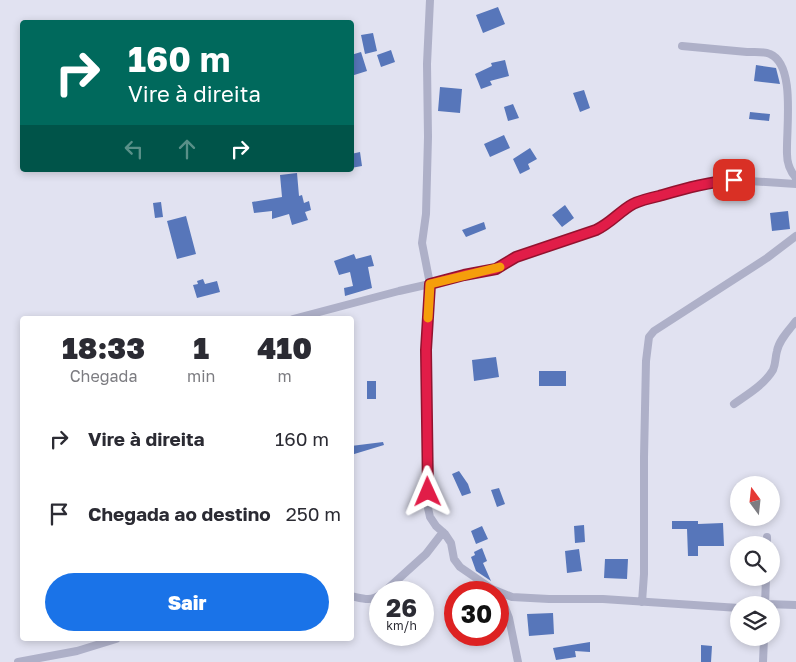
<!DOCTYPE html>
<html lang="pt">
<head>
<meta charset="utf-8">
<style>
  :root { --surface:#fff; --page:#f2f2f3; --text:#2b2b33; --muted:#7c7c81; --accent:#1a73e8 }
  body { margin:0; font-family:"Golos Text",sans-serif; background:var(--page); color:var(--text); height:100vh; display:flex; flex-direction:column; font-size:19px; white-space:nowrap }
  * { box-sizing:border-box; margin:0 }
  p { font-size:16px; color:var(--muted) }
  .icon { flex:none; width:28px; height:28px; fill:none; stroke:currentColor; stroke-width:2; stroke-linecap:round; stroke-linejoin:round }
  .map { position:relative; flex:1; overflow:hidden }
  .details { position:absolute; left:20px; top:316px; width:334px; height:325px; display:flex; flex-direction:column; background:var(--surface); border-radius:5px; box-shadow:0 2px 8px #0003 }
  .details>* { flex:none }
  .top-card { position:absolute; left:20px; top:20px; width:334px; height:152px; border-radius:5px; box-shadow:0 2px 8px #0003; background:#00695c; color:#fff; overflow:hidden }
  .needle { width:32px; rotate:345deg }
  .controls { position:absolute; left:730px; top:476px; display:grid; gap:10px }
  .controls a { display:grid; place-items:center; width:50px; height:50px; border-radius:50%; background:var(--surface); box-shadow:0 2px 8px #0003; font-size:25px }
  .speed { position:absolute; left:369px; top:581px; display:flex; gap:10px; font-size:25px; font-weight:700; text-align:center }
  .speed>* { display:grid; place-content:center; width:65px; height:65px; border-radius:50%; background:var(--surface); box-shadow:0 2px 8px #0003; line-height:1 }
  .speed small { font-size:12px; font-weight:400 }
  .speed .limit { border:8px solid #d22; background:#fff; color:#111 }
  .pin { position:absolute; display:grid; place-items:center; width:42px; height:42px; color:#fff; margin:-21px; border-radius:10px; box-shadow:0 2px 8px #0006 }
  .me { position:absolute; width:55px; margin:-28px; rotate:359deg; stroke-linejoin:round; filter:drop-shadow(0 0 4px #0008) }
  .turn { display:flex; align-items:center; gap:18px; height:105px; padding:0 25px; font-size:22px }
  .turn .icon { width:65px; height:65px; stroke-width:2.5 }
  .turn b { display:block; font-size:35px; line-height:42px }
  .lanes { display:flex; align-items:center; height:48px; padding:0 25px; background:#0003; justify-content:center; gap:25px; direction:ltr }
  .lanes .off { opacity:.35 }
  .eta { display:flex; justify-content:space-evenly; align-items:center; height:85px; text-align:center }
  .eta b { font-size:30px; font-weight:800; line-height:35px }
  .primary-button { display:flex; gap:10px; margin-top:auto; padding:10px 25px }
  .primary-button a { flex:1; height:58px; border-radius:30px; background:var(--accent); color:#fff; font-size:20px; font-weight:800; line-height:58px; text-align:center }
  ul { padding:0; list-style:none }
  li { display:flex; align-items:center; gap:15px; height:75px; padding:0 25px }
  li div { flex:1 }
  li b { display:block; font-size:19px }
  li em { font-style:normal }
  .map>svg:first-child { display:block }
  .building { fill:#5776ba }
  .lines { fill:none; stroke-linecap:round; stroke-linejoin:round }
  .street { stroke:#aeb0c8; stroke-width:8 }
  .route-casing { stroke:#92132f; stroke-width:12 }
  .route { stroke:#e11d48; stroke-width:9 }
  .slow { stroke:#f59e0b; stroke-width:9 }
</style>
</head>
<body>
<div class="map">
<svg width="796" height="662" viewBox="0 0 796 662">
  <rect width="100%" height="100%" fill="#e1e2f1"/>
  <!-- building -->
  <path class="building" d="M498 7 505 24 483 33 476 15Z
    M373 33 377 51 365 54 361 35Z
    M391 50 395 62 381 67 377 55Z
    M361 52 367 71 351 76V55Z
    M505 60 509 76 490 81 492 85 481 89 475 74 492 66 491 63Z
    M756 65 776 68 780 84 754 81Z
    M440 87 462 89 460 113 438 111Z
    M584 90 590 108 580 112 573 93Z
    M513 104 519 118 508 121 504 107Z
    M750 112 770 114 769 121 749 119Z
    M504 135 510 148 490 157 484 144Z
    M530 148 537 159 528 164 530 169 520 174 513 159Z
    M360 152 362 166 351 168V154Z
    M297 173 299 196 302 195 304 203 309 201 311 210 305 212 308 220 292 225 289 214 272 219V211L254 213 252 202 282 197 280 175Z
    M161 202 163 217 155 218 153 203Z
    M565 205 574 218 562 227 552 215Z
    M788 211 790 229 772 231 770 213Z
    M186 216 196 254 177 259 167 221Z
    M484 222 486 229 466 237 462 230Z
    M354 254 356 259 371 255 374 266 368 267 372 288 345 296 344 288 353 286 350 272 339 275 334 261Z
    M203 279 205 284 217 281 220 292 197 298 193 285 198 284 197 281Z
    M496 357 499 377 474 381 472 360Z
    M539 371H566V386H539Z
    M367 381H376V399H367Z
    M383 442 384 445 351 455V446Z
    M459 471 468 484 471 493 462 496 452 474Z
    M499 488 505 504 497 507 491 490Z
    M672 521H698V524L723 523 724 546H698V556H688L687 529H672Z
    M584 525 585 542 575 543 574 526Z
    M482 526 488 539 476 544 471 531Z
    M482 548 487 561 483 563 491 581 476 571 471 557 475 555 474 552Z
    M579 549 582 571 567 573 565 551Z
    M605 559H628L627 579 604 578Z
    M553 613 554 634 529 636 527 614Z
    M590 642V652L575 651 576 657 556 660 553 648Z
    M701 645 712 646 711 662H701Z"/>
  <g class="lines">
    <!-- street -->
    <path class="street" d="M430 0 427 64 428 137 426 214 422 243 430 284 426 350 428 508 430 517 436 526 445 534 451 543 454 559 460 567 492 589 512 597 549 599H603L739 608
      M682 46C704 48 725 50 747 52 754 52 764 51 770 54 796 65 786 128 787 154 787 163 790 171 796 178
      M293 319 399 291 496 269 516 257 607 225 632 205 685 188 716 181 734 180 796 184
      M734 404C748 394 764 385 773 370 776 363 775 358 777 351 779 340 789 330 796 321
      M767 545V537
      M384 592 426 554 443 532
      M499 592 509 618 518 662
      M351 596C361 598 371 602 380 595
      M642 602 644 574V457L646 361 649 337 654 331 767 258 796 236
      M765 604 796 605
      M765 605 766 578
      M18 662 77 651 116 639
      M763 662 764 638"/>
  </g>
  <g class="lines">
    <!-- route casing -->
    <g class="route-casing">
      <path id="route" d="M428 492 426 350 430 284 464 275 496 269 516 257 596 230C611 223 620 211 633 204 641 200 650 198 659 196 684 189 708 182 734 180"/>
    </g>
    <!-- route -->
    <use href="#route" class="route"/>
    <!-- slow -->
    <path class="slow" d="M428 318 430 284 500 267"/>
  </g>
</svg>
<div class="controls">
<a><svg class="needle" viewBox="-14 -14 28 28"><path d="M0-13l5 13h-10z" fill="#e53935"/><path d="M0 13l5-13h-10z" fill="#7c7c81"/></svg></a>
<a><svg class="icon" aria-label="search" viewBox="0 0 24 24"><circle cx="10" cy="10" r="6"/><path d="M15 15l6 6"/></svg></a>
<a><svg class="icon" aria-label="layers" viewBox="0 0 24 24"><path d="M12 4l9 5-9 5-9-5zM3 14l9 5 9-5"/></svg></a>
</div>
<div class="speed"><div>26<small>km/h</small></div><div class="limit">30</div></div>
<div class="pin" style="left:734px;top:180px;background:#d93025"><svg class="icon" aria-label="arrive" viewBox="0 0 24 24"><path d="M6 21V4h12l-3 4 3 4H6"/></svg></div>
<svg class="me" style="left:428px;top:492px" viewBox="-20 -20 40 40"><path d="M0-17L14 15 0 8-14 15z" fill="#e11d48" stroke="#fff" stroke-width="4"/></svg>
<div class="top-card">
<div class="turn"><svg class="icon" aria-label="right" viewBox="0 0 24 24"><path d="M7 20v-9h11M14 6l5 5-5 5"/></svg><div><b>160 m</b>Vire à direita</div></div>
<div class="lanes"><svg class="icon off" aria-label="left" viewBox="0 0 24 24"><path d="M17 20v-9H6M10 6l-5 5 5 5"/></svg><svg class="icon off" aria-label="ahead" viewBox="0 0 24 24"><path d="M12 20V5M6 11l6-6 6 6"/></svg><svg class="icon" aria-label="right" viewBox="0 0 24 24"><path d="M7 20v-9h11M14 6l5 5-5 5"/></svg></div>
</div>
<section class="details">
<div class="eta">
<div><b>18:33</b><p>Chegada</p></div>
<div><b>1</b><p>min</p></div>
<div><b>410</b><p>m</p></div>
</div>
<ul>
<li><svg class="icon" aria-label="right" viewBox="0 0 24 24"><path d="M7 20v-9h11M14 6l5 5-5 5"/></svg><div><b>Vire à direita</b></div><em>160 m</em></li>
<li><svg class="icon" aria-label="arrive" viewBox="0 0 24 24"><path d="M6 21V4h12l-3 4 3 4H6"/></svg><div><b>Chegada ao destino</b></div><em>250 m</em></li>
</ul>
<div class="primary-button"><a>Sair</a></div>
</section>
</div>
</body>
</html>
